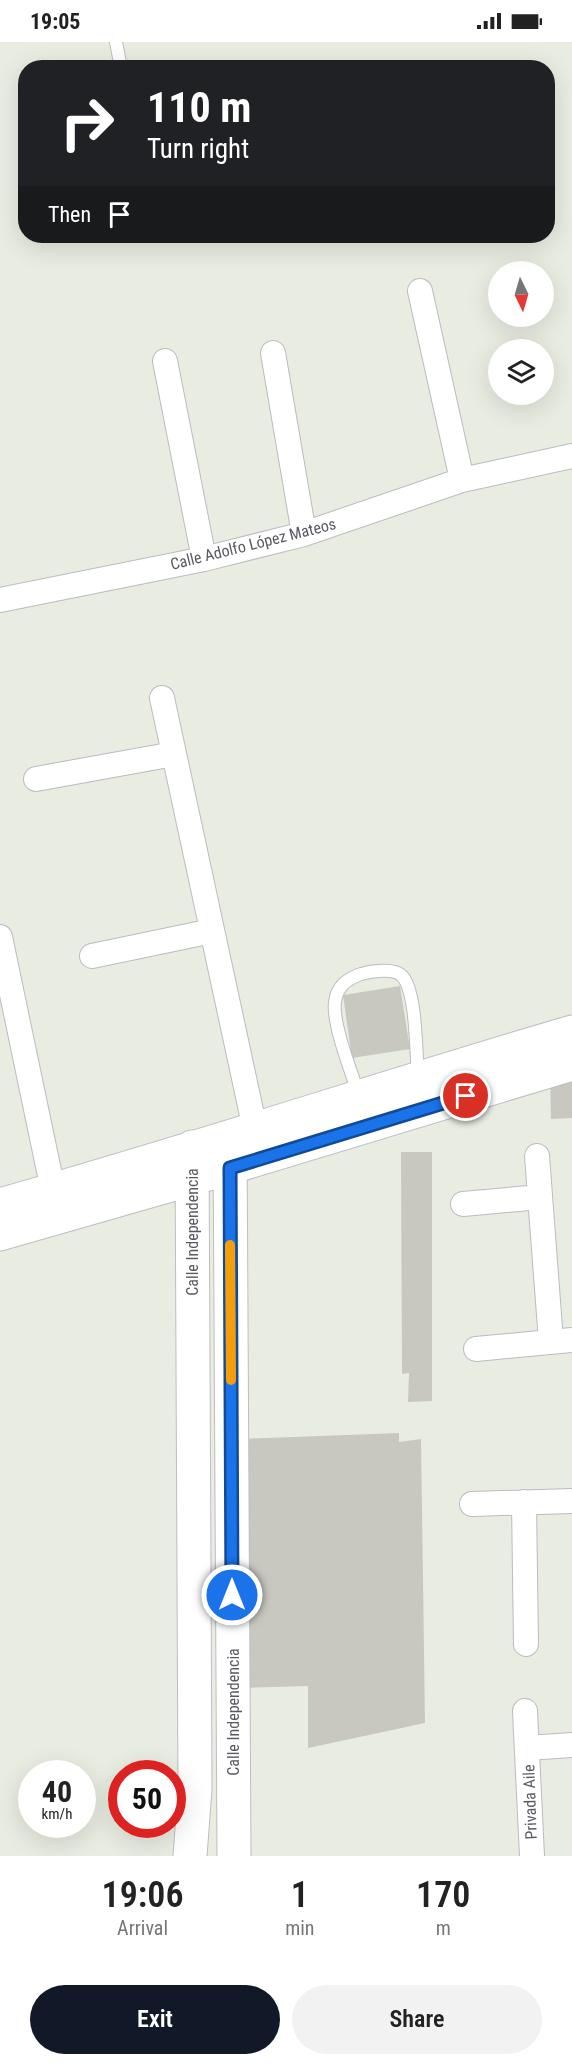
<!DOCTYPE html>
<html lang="en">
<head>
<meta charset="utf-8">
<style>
  :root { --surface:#fff; --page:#f2f2f2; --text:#222; --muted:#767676; --accent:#111827 }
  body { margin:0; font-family:"Roboto Condensed",sans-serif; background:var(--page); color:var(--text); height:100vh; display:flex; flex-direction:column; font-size:22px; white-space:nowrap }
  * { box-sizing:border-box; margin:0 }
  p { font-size:20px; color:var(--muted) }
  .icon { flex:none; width:33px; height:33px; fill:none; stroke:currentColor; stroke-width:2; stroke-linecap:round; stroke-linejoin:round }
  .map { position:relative; height:1814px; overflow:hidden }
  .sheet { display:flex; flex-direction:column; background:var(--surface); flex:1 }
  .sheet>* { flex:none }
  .guide { position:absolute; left:18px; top:18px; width:537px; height:183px; border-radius:24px; box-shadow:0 6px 24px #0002; background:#202124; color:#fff; overflow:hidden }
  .needle { width:39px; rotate:175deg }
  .tools { position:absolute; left:488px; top:219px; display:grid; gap:12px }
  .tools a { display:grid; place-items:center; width:66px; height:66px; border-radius:50%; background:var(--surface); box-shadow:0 6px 24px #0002; font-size:30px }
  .speed { position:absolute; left:18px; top:1718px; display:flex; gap:12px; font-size:30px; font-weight:700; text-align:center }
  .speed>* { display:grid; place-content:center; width:78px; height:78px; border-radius:50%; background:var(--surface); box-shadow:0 6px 24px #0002; line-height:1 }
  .speed small { font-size:15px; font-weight:400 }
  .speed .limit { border:9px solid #d22; background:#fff; color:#111 }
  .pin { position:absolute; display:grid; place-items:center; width:51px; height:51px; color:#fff; margin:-26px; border:3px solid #fff; border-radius:50%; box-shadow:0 2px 6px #0007 }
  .me { position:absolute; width:66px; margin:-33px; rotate:0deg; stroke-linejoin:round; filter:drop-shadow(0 0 4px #0008) }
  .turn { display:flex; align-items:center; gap:21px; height:126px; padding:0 30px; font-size:27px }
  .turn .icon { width:78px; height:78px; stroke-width:2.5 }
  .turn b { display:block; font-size:42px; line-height:51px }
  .then { display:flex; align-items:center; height:57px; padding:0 30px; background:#0003; gap:12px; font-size:22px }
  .eta { display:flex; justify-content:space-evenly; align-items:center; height:102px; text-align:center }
  .eta b { font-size:36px; font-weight:600; line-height:42px }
  .button { display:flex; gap:12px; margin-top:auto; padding:12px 30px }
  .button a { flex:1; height:69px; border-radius:36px; background:var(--accent); color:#fff; font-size:24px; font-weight:600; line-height:69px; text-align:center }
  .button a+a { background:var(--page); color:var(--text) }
  .status { display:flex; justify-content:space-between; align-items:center; height:42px; padding:0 30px; background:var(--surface); direction:ltr }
  .status svg { height:16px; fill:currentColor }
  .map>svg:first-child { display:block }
  .building { fill:#c8c8c0 }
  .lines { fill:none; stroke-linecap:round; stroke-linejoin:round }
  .lane-casing { stroke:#bbbbc2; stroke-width:14 }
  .street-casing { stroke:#bbbbc2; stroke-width:26 }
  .secondary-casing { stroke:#bebdc6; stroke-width:35 }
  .lane { stroke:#fff; stroke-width:12 }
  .street { stroke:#fff; stroke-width:24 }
  .secondary { stroke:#fff; stroke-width:33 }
  .route-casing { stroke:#114b97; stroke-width:15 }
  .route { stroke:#1a73e8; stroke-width:10 }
  .slow { stroke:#f59e0b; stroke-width:10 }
  .labels { text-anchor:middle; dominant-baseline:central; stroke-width:4.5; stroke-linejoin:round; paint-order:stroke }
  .street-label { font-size:16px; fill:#595961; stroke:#fff }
</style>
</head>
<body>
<div class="status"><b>19:05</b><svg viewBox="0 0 49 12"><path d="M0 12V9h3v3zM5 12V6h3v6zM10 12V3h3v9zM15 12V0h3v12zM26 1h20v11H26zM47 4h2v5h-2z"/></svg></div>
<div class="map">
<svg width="572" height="1814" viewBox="0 0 572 1814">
  <rect width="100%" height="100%" fill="#e9ece1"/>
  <!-- building -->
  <path class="building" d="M400 944 410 1007 352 1016 343 953Z
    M572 1031V1076L551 1077 550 1037Z
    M401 1110H432V1359L408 1360 409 1331 402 1332Z
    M399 1391V1400L421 1397 425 1681 308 1706V1644L240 1646 238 1397Z"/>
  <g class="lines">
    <!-- lane casing -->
    <g class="lane-casing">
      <path id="lane" d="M116 0 121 26
        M359 1054C352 1031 332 982 335 960 337 944 347 937 361 932 371 929 393 926 401 933 417 946 416 1014 418 1036"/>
    </g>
    <!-- street casing -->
    <g class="street-casing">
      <path id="street" d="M420 249 462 438
        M273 311 304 492
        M165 319 204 517
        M0 558 204 517 304 492 462 438 572 414
        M162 656 255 1087
        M36 737 174 712
        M0 895 53 1148
        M92 914 212 889
        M537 1114 551 1299
        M463 1162 540 1155
        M476 1307 572 1298
        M524 1460 526 1602
        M472 1462 572 1459
        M525 1669 532 1814
        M527 1706 572 1703"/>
    </g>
    <!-- secondary casing -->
    <g class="secondary-casing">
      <path id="secondary" d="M230 1095 234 1814
        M0 1163C192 1109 381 1046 572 990
        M0 1192 192 1137 572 1022
        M190 1814 195 1747 192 1105"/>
    </g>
    <!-- lane -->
    <use href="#lane" class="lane"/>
    <!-- street -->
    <use href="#street" class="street"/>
    <!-- secondary -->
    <use href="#secondary" class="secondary"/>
  </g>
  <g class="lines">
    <!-- route casing -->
    <g class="route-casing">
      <path id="route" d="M232 1553 230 1126 466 1054"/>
    </g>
    <!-- route -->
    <use href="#route" class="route"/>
    <!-- slow -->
    <path class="slow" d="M230 1203 231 1338"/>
  </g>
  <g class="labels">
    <!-- street labels -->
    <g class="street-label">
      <text transform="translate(253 502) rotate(-14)">Calle Adolfo López Mateos</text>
      <text transform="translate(192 1190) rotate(-90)">Calle Independencia</text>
      <text transform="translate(233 1670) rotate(-90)">Calle Independencia</text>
      <text transform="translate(530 1760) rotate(-92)">Privada Aile</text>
    </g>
  </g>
</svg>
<div class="tools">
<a><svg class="needle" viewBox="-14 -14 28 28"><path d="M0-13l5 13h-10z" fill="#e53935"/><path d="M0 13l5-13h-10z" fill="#767676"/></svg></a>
<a><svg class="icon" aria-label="layers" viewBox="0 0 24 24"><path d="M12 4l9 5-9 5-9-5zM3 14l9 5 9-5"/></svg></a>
</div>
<div class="speed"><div>40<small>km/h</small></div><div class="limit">50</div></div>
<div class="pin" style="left:466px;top:1054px;background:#d93025"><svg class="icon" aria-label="arrive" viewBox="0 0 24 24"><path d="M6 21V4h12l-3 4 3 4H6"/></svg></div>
<svg class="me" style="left:232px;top:1553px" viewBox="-20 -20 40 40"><circle r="17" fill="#1a73e8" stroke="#fff" stroke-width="3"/><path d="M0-11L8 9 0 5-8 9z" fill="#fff"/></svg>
<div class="guide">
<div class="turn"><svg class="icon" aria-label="right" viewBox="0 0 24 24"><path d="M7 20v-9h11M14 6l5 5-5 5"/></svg><div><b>110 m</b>Turn right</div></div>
<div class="then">Then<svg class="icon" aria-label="arrive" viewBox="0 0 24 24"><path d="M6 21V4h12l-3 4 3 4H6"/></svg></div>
</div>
</div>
<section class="sheet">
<div class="eta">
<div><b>19:06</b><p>Arrival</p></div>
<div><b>1</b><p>min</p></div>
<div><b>170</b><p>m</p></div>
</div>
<div class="button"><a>Exit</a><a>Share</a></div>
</section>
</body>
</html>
